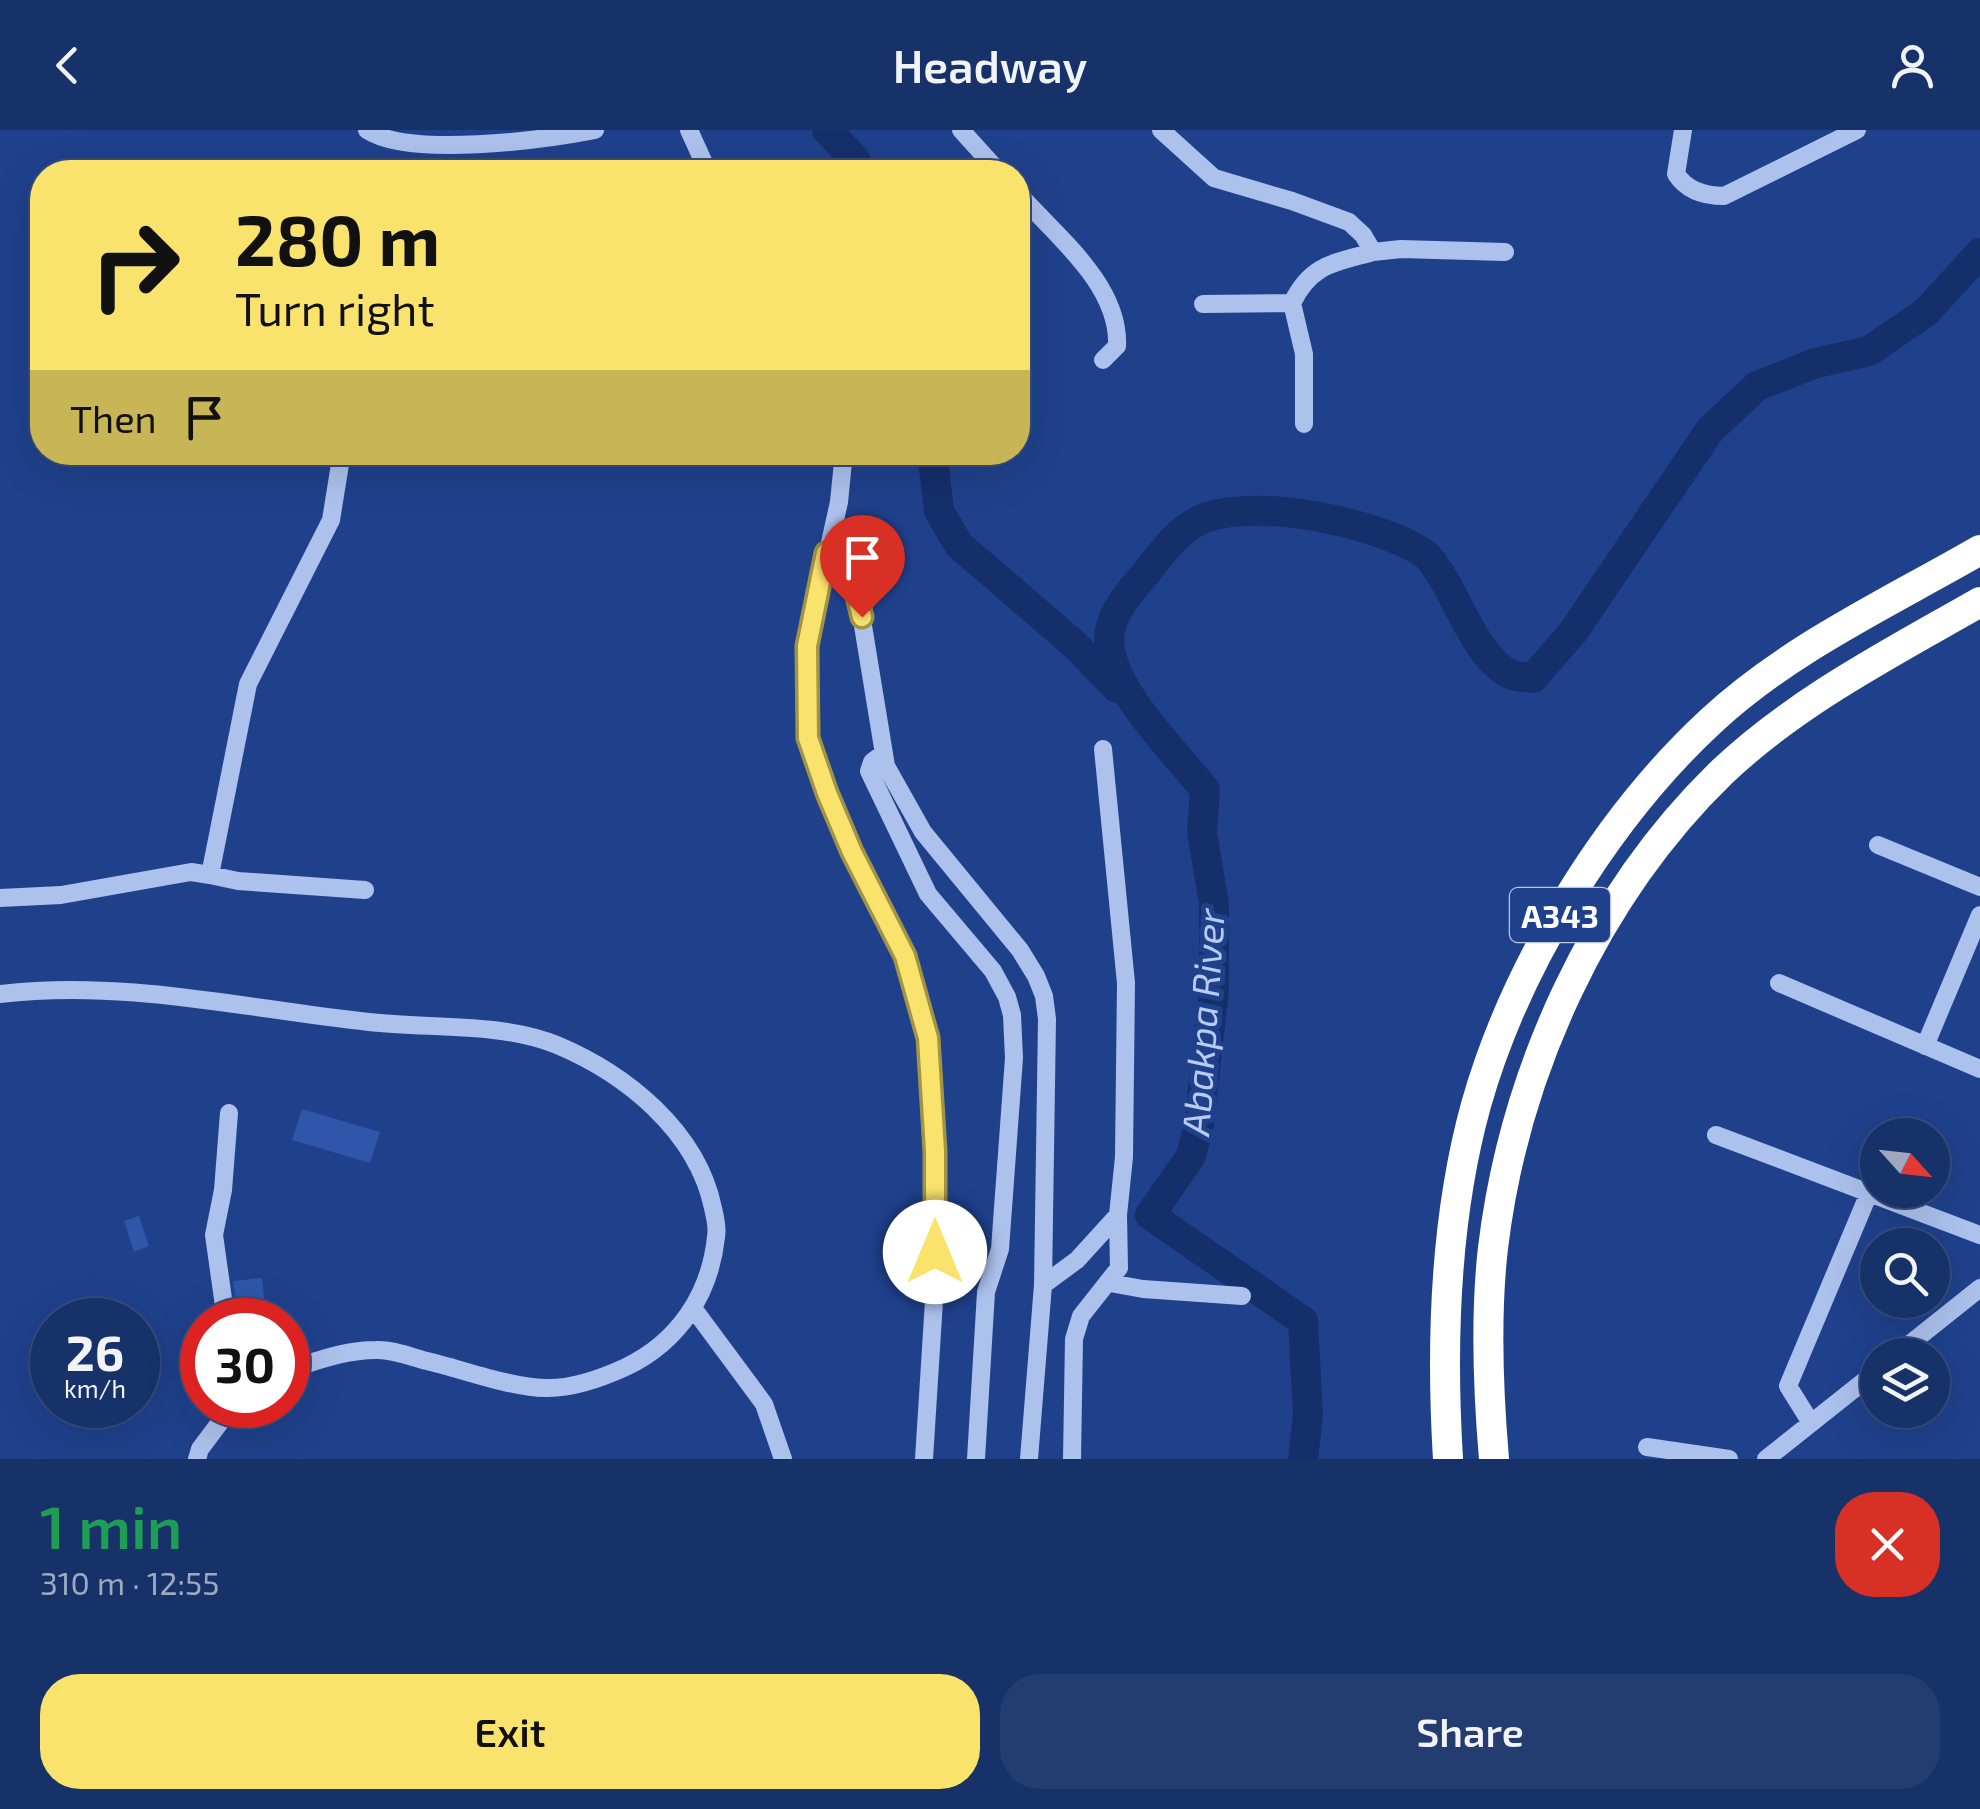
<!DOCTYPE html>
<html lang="en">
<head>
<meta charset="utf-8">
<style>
  :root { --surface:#173169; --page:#243d71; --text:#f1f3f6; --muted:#9ea9c0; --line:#364c7d; --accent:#fae36c }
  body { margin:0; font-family:"Exo 2",sans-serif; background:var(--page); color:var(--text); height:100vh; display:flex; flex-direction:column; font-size:38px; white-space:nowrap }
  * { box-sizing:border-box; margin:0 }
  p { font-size:32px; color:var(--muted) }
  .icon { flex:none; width:55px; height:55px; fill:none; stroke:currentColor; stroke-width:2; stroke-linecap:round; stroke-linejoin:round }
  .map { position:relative; height:1329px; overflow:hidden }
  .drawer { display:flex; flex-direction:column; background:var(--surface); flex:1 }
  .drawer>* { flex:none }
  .hud { position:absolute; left:30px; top:30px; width:1000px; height:305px; border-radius:40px; box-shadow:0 10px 40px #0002,0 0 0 2px var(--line); background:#fae36c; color:#111; overflow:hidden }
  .needle { width:65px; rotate:117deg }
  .fabs { position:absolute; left:1860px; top:988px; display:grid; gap:20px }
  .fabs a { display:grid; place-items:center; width:90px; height:90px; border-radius:50%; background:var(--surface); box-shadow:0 10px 40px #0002,0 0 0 2px var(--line); font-size:50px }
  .speed { position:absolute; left:30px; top:1168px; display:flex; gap:20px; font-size:50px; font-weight:700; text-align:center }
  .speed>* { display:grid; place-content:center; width:130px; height:130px; border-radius:50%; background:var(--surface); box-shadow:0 10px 40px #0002,0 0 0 2px var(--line); line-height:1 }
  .speed small { font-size:25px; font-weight:400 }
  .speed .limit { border:15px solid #d22; background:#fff; color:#111 }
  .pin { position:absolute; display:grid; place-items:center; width:85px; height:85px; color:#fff; margin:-102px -42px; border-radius:50% 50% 50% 0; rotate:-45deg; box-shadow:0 0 10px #0007 }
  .pin .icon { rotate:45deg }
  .me { position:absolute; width:110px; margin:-55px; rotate:0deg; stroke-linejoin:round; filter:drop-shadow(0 0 8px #0008) }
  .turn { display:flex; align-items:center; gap:35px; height:210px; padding:0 40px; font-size:45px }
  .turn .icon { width:130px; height:130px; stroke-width:2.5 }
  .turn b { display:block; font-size:70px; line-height:85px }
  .then { display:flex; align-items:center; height:95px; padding:0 40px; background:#0003; gap:20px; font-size:38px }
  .round { display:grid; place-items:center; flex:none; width:105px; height:105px; border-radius:40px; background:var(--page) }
  .headline { display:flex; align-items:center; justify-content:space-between; height:170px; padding:0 40px }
  h1 { font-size:60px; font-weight:600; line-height:75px; color:#1e9e55 }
  .primary-button { display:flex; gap:20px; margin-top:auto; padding:20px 40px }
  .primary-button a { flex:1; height:115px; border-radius:40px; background:var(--accent); color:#111; font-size:40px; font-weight:600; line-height:115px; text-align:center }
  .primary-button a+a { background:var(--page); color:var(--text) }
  header { display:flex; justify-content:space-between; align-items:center; height:130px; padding:0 40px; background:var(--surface); font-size:45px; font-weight:600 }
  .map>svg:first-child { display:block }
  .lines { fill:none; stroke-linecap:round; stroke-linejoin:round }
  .river { stroke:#152f6b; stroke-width:30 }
  .building { fill:#2f56a9 }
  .minor { stroke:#acc1ec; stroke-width:18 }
  .highway { stroke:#fff; stroke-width:30 }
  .route-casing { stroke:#a29446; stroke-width:25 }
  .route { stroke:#fae36c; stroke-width:18 }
  .labels { text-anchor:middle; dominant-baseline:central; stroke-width:10; stroke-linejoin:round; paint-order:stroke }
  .shield { fill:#1f418c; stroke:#bcc6dc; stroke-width:2.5 }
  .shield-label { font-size:32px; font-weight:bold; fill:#fff }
  .water-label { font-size:38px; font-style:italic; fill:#b8cbf3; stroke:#1f418c }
</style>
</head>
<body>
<header><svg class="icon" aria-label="back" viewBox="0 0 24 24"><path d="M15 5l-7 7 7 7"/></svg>Headway<svg class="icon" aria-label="person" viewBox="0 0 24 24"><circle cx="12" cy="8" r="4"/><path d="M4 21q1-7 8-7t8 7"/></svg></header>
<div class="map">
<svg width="1980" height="1329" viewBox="0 0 1980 1329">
  <rect width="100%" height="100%" fill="#1f418c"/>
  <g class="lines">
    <!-- river -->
    <path class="river" d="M827 0 854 28 862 42
      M932 322 939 381 959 415 1074 514 1117 558
      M1303 1329 1308 1285 1303 1191 1150 1085 1191 1026 1199 993 1214 859V774L1202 702 1205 660C1175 621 1100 551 1110 500 1115 477 1131 461 1146 443 1163 421 1180 397 1207 387 1262 369 1373 392 1422 422 1431 427 1435 437 1441 445 1459 473 1479 530 1510 544 1516 547 1526 547 1533 548L1573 502 1710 300 1757 256 1816 233 1869 221 1926 182 1980 123"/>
  </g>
  <!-- building -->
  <path class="building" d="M302 979 380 1002 370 1033 292 1010Z
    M139 1086 149 1116 134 1122 124 1091Z
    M262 1148 265 1177 237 1180 233 1151Z"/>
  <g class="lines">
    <!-- minor -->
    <path class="minor" d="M367 0C409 28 544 10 595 0
      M689 0 708 42
      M961 0 999 42
      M1161 0 1214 48 1292 71 1349 92 1363 105 1373 122 1401 119 1505 122
      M1683 0 1676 44C1687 61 1705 66 1724 66L1857 0
      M1018 63C1055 105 1120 155 1117 216L1103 230
      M1203 174 1292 173
      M1304 294V224L1292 173C1311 134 1334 133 1373 122
      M342 322 331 390 248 554 210 745 238 751 365 760
      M844 322 839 372 807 516 808 608 852 722 905 826 928 907 935 1021V1155L924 1329
      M825 423 850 438 856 453 886 636 923 702 1020 820 1036 846 1044 866 1047 889 1043 1155 1029 1329
      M884 623 872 632 869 641 928 764 993 841 1007 867 1012 885 1014 928 1000 1119 986 1162 976 1329
      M1878 715 1980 757
      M0 768 61 765 191 742 210 745
      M1779 853 1980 939
      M0 864C125 849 246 879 369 892 428 899 501 892 557 915 626 944 697 1001 713 1078 715 1088 718 1097 716 1107 710 1165 678 1212 626 1237 602 1248 572 1259 545 1258 513 1258 461 1239 427 1231 411 1227 392 1219 376 1220 345 1220 317 1231 288 1240
      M1925 916 1980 785
      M1716 1005 1980 1105
      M1110 1153 1143 1159 1242 1166
      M1043 1155 1077 1130 1118 1085 1124 1027 1126 853 1103 619
      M693 1178 764 1274 783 1329
      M226 1190 214 1105 223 1060 229 983
      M1896 1225 1980 1158
      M1811 1293 1788 1256 1869 1063
      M1647 1317 1729 1329
      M197 1329 200 1319 233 1275
      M1072 1329 1074 1209 1081 1186 1119 1138 1118 1085
      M1766 1329 1878 1240"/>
    <!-- highway -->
    <path class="highway" d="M1448 1329C1441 1214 1445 1087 1476 975 1515 837 1606 688 1711 591 1788 519 1890 472 1980 420
      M1494 1329C1488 1259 1485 1188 1493 1118 1514 943 1595 765 1722 642 1797 571 1891 523 1980 472"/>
  </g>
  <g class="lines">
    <!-- route casing -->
    <g class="route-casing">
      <path id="route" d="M862 487 850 438 826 423 807 516 808 608 827 663 852 722 905 826 928 908 935 1021V1122"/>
    </g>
    <!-- route -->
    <use href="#route" class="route"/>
  </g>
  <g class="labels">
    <!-- shield labels -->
    <rect class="shield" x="1510" y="758" width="100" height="54" rx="8"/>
    <g class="shield-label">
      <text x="1560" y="785">A343</text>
    </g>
    <!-- water labels -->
    <g class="water-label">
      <text transform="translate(1202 892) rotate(-86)">Abakpa River</text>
    </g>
  </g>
</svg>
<div class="fabs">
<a><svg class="needle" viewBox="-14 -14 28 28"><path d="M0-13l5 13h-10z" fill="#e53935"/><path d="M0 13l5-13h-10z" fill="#9ea9c0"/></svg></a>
<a><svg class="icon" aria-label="search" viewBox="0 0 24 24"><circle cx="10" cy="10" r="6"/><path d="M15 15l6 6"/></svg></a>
<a><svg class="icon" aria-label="layers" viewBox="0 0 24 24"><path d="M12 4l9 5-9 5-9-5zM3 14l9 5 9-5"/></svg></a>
</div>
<div class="speed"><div>26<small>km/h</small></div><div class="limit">30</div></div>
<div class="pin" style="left:862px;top:487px;background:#d93025"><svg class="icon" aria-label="arrive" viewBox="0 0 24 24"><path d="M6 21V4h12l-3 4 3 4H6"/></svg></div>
<svg class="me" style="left:935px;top:1122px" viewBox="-20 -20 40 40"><circle r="19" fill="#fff"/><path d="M0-13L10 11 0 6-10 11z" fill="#fae36c"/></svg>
<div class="hud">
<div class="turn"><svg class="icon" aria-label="right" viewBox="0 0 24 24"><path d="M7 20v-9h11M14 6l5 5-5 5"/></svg><div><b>280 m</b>Turn right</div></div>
<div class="then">Then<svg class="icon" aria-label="arrive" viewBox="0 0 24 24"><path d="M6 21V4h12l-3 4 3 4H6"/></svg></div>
</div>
</div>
<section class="drawer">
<div class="headline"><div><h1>1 min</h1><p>310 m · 12:55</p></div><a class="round" style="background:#d93025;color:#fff"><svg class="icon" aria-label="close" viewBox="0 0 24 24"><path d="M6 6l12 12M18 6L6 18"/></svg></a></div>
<div class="primary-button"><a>Exit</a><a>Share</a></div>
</section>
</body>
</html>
